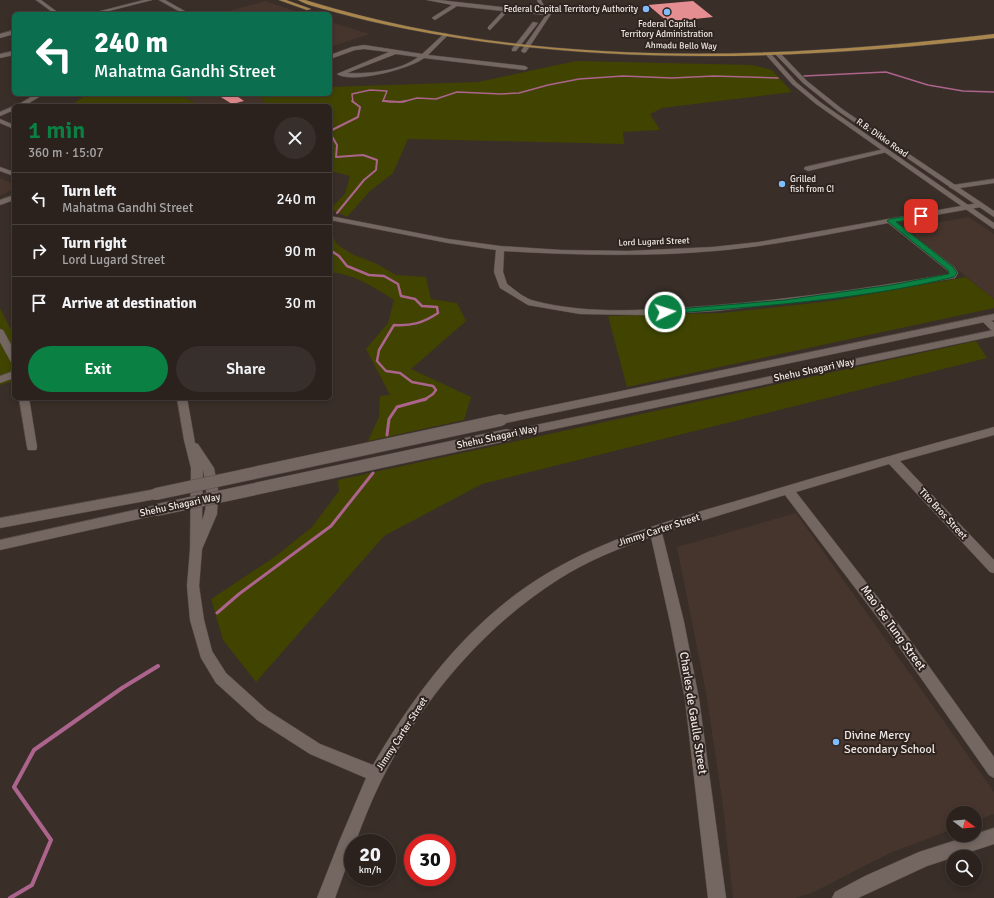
<!DOCTYPE html>
<html lang="en">
<head>
<meta charset="utf-8">
<style>
  :root { --surface:#2b221e; --page:#372f2b; --text:#f1f3f6; --muted:#a6a4a4; --line:#473f3c; --accent:#0b8043 }
  body { margin:0; font-family:Signika,sans-serif; background:var(--page); color:var(--text); height:100vh; display:flex; flex-direction:column; font-size:15px; white-space:nowrap }
  * { box-sizing:border-box; margin:0 }
  p { font-size:13px; color:var(--muted) }
  .icon { flex:none; width:22px; height:22px; fill:none; stroke:currentColor; stroke-width:2; stroke-linecap:round; stroke-linejoin:round }
  .map { position:relative; flex:1; overflow:hidden }
  .sheet { position:absolute; left:12px; top:104px; width:320px; height:296px; display:flex; flex-direction:column; background:var(--surface); border-radius:6px; box-shadow:0 2px 6px #0003,0 0 0 1px var(--line) }
  .sheet>* { flex:none }
  .top-card { position:absolute; left:12px; top:12px; width:320px; height:84px; border-radius:6px; box-shadow:0 2px 6px #0003,0 0 0 1px var(--line); background:#0b6e4f; color:#fff; overflow:hidden }
  .needle { width:26px; rotate:106deg }
  .controls { position:absolute; left:946px; top:806px; display:grid; gap:8px }
  .controls a { display:grid; place-items:center; width:36px; height:36px; border-radius:50%; background:var(--surface); box-shadow:0 2px 6px #0003,0 0 0 1px var(--line); font-size:20px }
  .speed { position:absolute; left:344px; top:834px; display:flex; gap:8px; font-size:20px; font-weight:700; text-align:center }
  .speed>* { display:grid; place-content:center; width:52px; height:52px; border-radius:50%; background:var(--surface); box-shadow:0 2px 6px #0003,0 0 0 1px var(--line); line-height:1 }
  .speed small { font-size:10px; font-weight:400 }
  .speed .limit { border:6px solid #d22; background:#fff; color:#111 }
  .pin { position:absolute; display:grid; place-items:center; width:34px; height:34px; color:#fff; margin:-17px; border-radius:8px; box-shadow:0 2px 6px #0006 }
  .me { position:absolute; width:44px; margin:-22px; rotate:86deg; stroke-linejoin:round; filter:drop-shadow(0 0 3px #0008) }
  .turn { display:flex; align-items:center; gap:14px; height:84px; padding:0 16px; font-size:18px }
  .turn .icon { width:52px; height:52px; stroke-width:2.5 }
  .turn b { display:block; font-size:28px; line-height:34px }
  .round { display:grid; place-items:center; flex:none; width:42px; height:42px; border-radius:21px; background:var(--page) }
  .headline { display:flex; align-items:center; justify-content:space-between; height:68px; padding:0 16px }
  h1 { font-size:24px; font-weight:600; line-height:30px; color:var(--accent) }
  .action { display:flex; gap:8px; margin-top:auto; padding:8px 16px }
  .action a { flex:1; height:46px; border-radius:24px; background:var(--accent); color:#fff; font-size:16px; font-weight:600; line-height:46px; text-align:center }
  .action a+a { background:var(--page); color:var(--text) }
  ul { padding:0; list-style:none }
  li { display:flex; align-items:center; gap:12px; height:52px; padding:0 16px; border-top:1px solid var(--line) }
  li div { flex:1 }
  li b { display:block; font-size:15px }
  li em { font-style:normal }
  .map>svg:first-child { display:block }
  .built { fill:#46352c }
  .green { fill:#404400 }
  .lines { fill:none; stroke-linecap:round; stroke-linejoin:round }
  .stream-far4 { stroke:#ac648d; stroke-width:1.5 }
  .stream-far3 { stroke:#ac648d; stroke-width:2 }
  .stream-far2 { stroke:#ac648d; stroke-width:2.5 }
  .stream-far1 { stroke:#ac648d; stroke-width:3 }
  .stream { stroke:#ac648d; stroke-width:4 }
  .building { fill:#e58e91 }
  .minor-casing { stroke:#564c48; stroke-width:1 }
  .tertiary-casing { stroke:#564c48; stroke-width:1 }
  .secondary-casing { stroke:#564c48; stroke-width:1 }
  .primary-casing { stroke:#564c48; stroke-width:1 }
  .minor { fill:#746761; fill-rule:evenodd }
  .tertiary { fill:#746761; fill-rule:evenodd }
  .secondary { fill:#746761; fill-rule:evenodd }
  .primary { fill:#a8864c; fill-rule:evenodd }
  .secondary-bridge-casing { stroke:#564c48; stroke-width:13; stroke-linecap:butt }
  .secondary-bridge { stroke:#746761; stroke-width:12 }
  .route { fill:#0b8043; stroke:#07532c }
  .poi-dot { fill:#81bdfa; stroke:#2f241f; stroke-width:1.5 }
  .labels { text-anchor:middle; dominant-baseline:central; stroke-width:4; stroke-linejoin:round; paint-order:stroke }
  .far-poi-label { font-size:9px; fill:#eee7e3; stroke:#2f241f; text-anchor:end }
  .far-street-label { font-size:9px; fill:#eee7e3; stroke:#2f241f }
  .street-label { font-size:10px; fill:#eee7e3; stroke:#2f241f }
  .near-street-label { font-size:12px; fill:#eee7e3; stroke:#2f241f }
  .near-poi-label { font-size:12px; fill:#eee7e3; stroke:#2f241f; text-anchor:start }
</style>
</head>
<body>
<div class="map">
<svg width="994" height="898" viewBox="0 0 994 898">
  <rect width="100%" height="100%" fill="#392e28"/>
  <!-- built -->
  <path class="built" d="M265 1 303 14H218Z
    M330 22 370 34 330 47Z
    M177 94H260L258 95 266 104 261 106H202Z
    M0 178 14 184V189L0 196Z
    M969 217 994 234V299L906 228Z
    M796 513 994 792V814L975 821V813H953V829L888 854 812 893 795 898H733L723 806 706 692 677 547Z"/>
  <!-- green -->
  <path class="green" d="M576 61 752 65 772 70 792 92 662 108 650 114 660 130 623 132 624 144 408 139 393 173 369 192 347 217 330 209 345 194 350 176 330 171V106H261L266 104 258 95 330 94V87L478 82Z
    M80 94H177L202 106H70L86 95Z
    M330 235 332 236 338 245 352 254 377 264 396 275 426 277 431 299 457 303 466 321 411 369 471 397 464 420 368 441 379 417 380 396 390 395 366 349 388 323 394 300C374 287 354 274 330 272Z
    M966 277 994 299V308L627 387 608 316 722 313 832 301Z
    M0 308 14 336V381L0 385Z
    M976 341 987 358 482 484 384 536 256 682 223 640 211 599 276 556 312 527 339 491 338 480Z"/>
  <g class="lines">
    <!-- stream-far4 -->
    <path class="stream-far4" d="M804 76 886 72 928 85 963 91 994 92
      M353 102 352 94 370 90 387 91 383 101 393 102
      M402 102 417 98 436 99 457 92 501 94 519 93 548 85 579 79 623 76 672 78 714 76 778 78"/>
    <!-- stream-far3 -->
    <path class="stream-far3" d="M383 101 400 102 406 101
      M330 131 358 117 360 107 352 101
      M330 133 337 145 336 157 363 155 377 160 376 170 364 180 337 213"/>
    <!-- stream-far2 -->
    <path class="stream-far2" d="M330 250 339 256 347 266 369 275 384 276 398 284 401 296 415 299 422 306 437 307 438 313C423 323 412 326 394 325L379 350 377 361 386 371 400 373 412 382 433 386 436 390 433 394 424 400"/>
    <!-- stream-far1 -->
    <path class="stream-far1" d="M387 435 389 419 397 407 426 399
      M217 613 239 594 331 526 373 473"/>
    <!-- stream -->
    <path class="stream" d="M10 898 32 885 51 840 14 787 34 750 122 688 158 666"/>
  </g>
  <!-- building -->
  <path class="building" d="M693 1 713 17 668 22 648 5Z
    M216 94H234L244 101 232 104Z"/>
  <g class="lines">
    <!-- minor casing -->
    <g class="minor-casing">
      <path id="minor" d="M36 0H41L60 14H55Z
        M144 0H152L97 14H89Z
        M159 0H165L190 14H184Z
        M427 0H439L545 12V10H542L537 0H541L546 10 551 11V14L526 52 524 53 521 51 546 15 508 11 490 30 488 29V27L503 11 457 6 435 20 432 18 433 17 452 5Z
        M533 22 538 23 516 51H512V49Z
        M14 30V34L0 38V34Z
        M445 33 448 35 428 55 525 66 528 68 525 70 424 58C410 69 352 84 337 74L389 52 364 49 355 50 330 59V55L352 47 364 45 422 54ZM396 54 418 57C400 71 370 74 347 73Z
        M14 51V55L0 58V54Z
        M36 94H44L24 106H16Z
        M14 106V110L0 116V112Z
        M0 119 14 125V129L0 123Z
        M885 149 887 150V152L808 171 804 169 805 167Z
        M0 167 14 172V176L0 171Z
        M994 179V183L953 189 949 187 953 185Z
        M14 195V200L0 205V200Z
        M978 203H981V207L896 222 954 267 958 273 955 278 858 294 716 311 644 315 580 314 528 305 500 288 494 272 496 250 448 243 330 220V216L448 239 500 246 561 250 628 251 713 247 759 242ZM888 223 948 271 949 274C860 290 770 302 679 308 632 311 581 313 535 301 525 299 515 290 507 284L503 272 504 251C574 255 644 257 714 251 772 246 830 234 888 223Z
        M985 316 988 317 994 323V331L991 330 980 319Z
        M0 329 3 330 14 350V363L11 362 0 342Z
        M14 371V378L0 383V376Z
        M19 398H29L37 447 36 450H28L27 447Z
        M177 398H187L195 443 198 444 214 468 218 489 217 514 202 549 199 586 204 620 212 651 226 673 267 710 320 744 373 765C412 698 461 632 526 587 591 542 667 521 743 499 825 474 910 450 994 427V435L900 461 994 560V573L990 572 889 464 796 492 900 626 994 757V778L989 775 890 634 785 495 662 533 684 622 699 699 726 898H708L685 699 670 622 651 537C619 548 587 561 559 579 483 627 421 701 381 781 371 801 363 822 355 843H353V848L335 898H317L339 842 366 778 310 754 257 720 216 683 201 658 190 620 187 586 190 550 191 468 184 440ZM203 469C206 486 209 505 202 520Z
        M994 828V844L927 866 858 898H832L835 892 865 876 919 852Z"/>
    </g>
    <!-- tertiary casing -->
    <g class="tertiary-casing">
      <path id="tertiary" d="M776 53H780L807 81 842 109 994 211V217L838 111 803 83 776 55Z
        M767 54H771L796 82 820 102 994 223V229L816 104 792 84 767 56Z"/>
    </g>
    <!-- secondary casing -->
    <g class="secondary-casing">
      <path id="secondary" d="M994 314V320L501 424 497 423 496 420 497 417 501 416Z
        M994 330V336L507 439 503 438 502 435 503 432 507 431Z
        M156 489 160 491 162 494 160 497 156 499 0 528V518Z
        M157 505 161 507 163 510 161 513 157 515 0 550V540Z"/>
    </g>
    <!-- primary casing -->
    <g class="primary-casing">
      <path id="primary" d="M279 0H286L311 9 307 10Z
        M298 0H305C527 69 766 61 994 34V38C798 60 601 67 407 29 381 24 356 18 331 11 320 8 307 5 298 0Z"/>
    </g>
    <!-- minor -->
    <use href="#minor" class="minor"/>
    <!-- tertiary -->
    <use href="#tertiary" class="tertiary"/>
    <!-- secondary -->
    <use href="#secondary" class="secondary"/>
    <!-- primary -->
    <use href="#primary" class="primary"/>
    <!-- secondary-bridge casing -->
    <g class="secondary-bridge-casing">
      <path id="secondary-bridge" d="M156 494 501 420
        M157 510 507 435"/>
    </g>
    <!-- secondary-bridge -->
    <use href="#secondary-bridge" class="secondary-bridge"/>
  </g>
  <!-- route -->
  <path class="route" d="M921 214 924 216 923 217 896 222 953 267 957 273 954 277C861 300 761 306 665 314L661 312 665 310 785 300 891 285 949 274 948 270 887 221 890 219Z"/>
  <!-- markers -->
  <g class="poi-dot">
    <circle cx="646" cy="9" r="4"/>
    <circle cx="667" cy="12" r="4"/>
    <circle cx="782" cy="184" r="4"/>
    <circle cx="836" cy="742" r="4"/>
  </g>
  <g class="labels">
    <!-- far-poi labels -->
    <g class="far-poi-label">
      <text x="638" y="9">Federal Capital Territorty Authority</text>
      <text x="667" y="24" text-anchor="middle">Federal Capital<tspan x="667" dy="10">Territory Administration</tspan></text>
      <text x="790" y="179" text-anchor="start">Grilled<tspan x="790" dy="10">fish from CI</tspan></text>
    </g>
    <!-- far-street labels -->
    <g class="far-street-label">
      <text transform="translate(681 46) rotate(1)">Ahmadu Bello Way</text>
      <text transform="translate(882 138) rotate(35)">R.B. Dikko Road</text>
      <text transform="translate(654 242) rotate(-2)">Lord Lugard Street</text>
    </g>
    <!-- street labels -->
    <g class="street-label">
      <text transform="translate(814 370) rotate(-12)">Shehu Shagari Way</text>
      <text transform="translate(497 437) rotate(-12)">Shehu Shagari Way</text>
      <text transform="translate(180 505) rotate(-12)">Shehu Shagari Way</text>
      <text transform="translate(943 514) rotate(47)">Tito Bros Street</text>
      <text transform="translate(659 530) rotate(-18)">Jimmy Carter Street</text>
      <text transform="translate(402 734) rotate(-57)">Jimmy Carter Street</text>
    </g>
    <!-- near-street labels -->
    <g class="near-street-label">
      <text transform="translate(893 628) rotate(54)">Mao Tse Tung Street</text>
      <text transform="translate(693 713) rotate(81)">Charles de Gaulle Street</text>
    </g>
    <!-- near-poi labels -->
    <g class="near-poi-label">
      <text x="844" y="735">Divine Mercy<tspan x="844" dy="14">Secondary School</tspan></text>
    </g>
  </g>
</svg>
<div class="controls">
<a><svg class="needle" viewBox="-14 -14 28 28"><path d="M0-13l5 13h-10z" fill="#e53935"/><path d="M0 13l5-13h-10z" fill="#a6a4a4"/></svg></a>
<a><svg class="icon" aria-label="search" viewBox="0 0 24 24"><circle cx="10" cy="10" r="6"/><path d="M15 15l6 6"/></svg></a>
</div>
<div class="speed"><div>20<small>km/h</small></div><div class="limit">30</div></div>
<div class="pin" style="left:921px;top:216px;background:#d93025"><svg class="icon" aria-label="arrive" viewBox="0 0 24 24"><path d="M6 21V4h12l-3 4 3 4H6"/></svg></div>
<svg class="me" style="left:665px;top:312px" viewBox="-20 -20 40 40"><circle r="17" fill="#0b8043" stroke="#fff" stroke-width="3"/><path d="M0-11L8 9 0 5-8 9z" fill="#fff"/></svg>
<div class="top-card">
<div class="turn"><svg class="icon" aria-label="left" viewBox="0 0 24 24"><path d="M17 20v-9H6M10 6l-5 5 5 5"/></svg><div><b>240 m</b>Mahatma Gandhi Street</div></div>
</div>
<section class="sheet">
<div class="headline"><div><h1>1 min</h1><p>360 m · 15:07</p></div><a class="round"><svg class="icon" aria-label="close" viewBox="0 0 24 24"><path d="M6 6l12 12M18 6L6 18"/></svg></a></div>
<ul>
<li><svg class="icon" aria-label="left" viewBox="0 0 24 24"><path d="M17 20v-9H6M10 6l-5 5 5 5"/></svg><div><b>Turn left</b><p>Mahatma Gandhi Street</p></div><em>240 m</em></li>
<li><svg class="icon" aria-label="right" viewBox="0 0 24 24"><path d="M7 20v-9h11M14 6l5 5-5 5"/></svg><div><b>Turn right</b><p>Lord Lugard Street</p></div><em>90 m</em></li>
<li><svg class="icon" aria-label="arrive" viewBox="0 0 24 24"><path d="M6 21V4h12l-3 4 3 4H6"/></svg><div><b>Arrive at destination</b></div><em>30 m</em></li>
</ul>
<div class="action"><a>Exit</a><a>Share</a></div>
</section>
</div>
</body>
</html>
